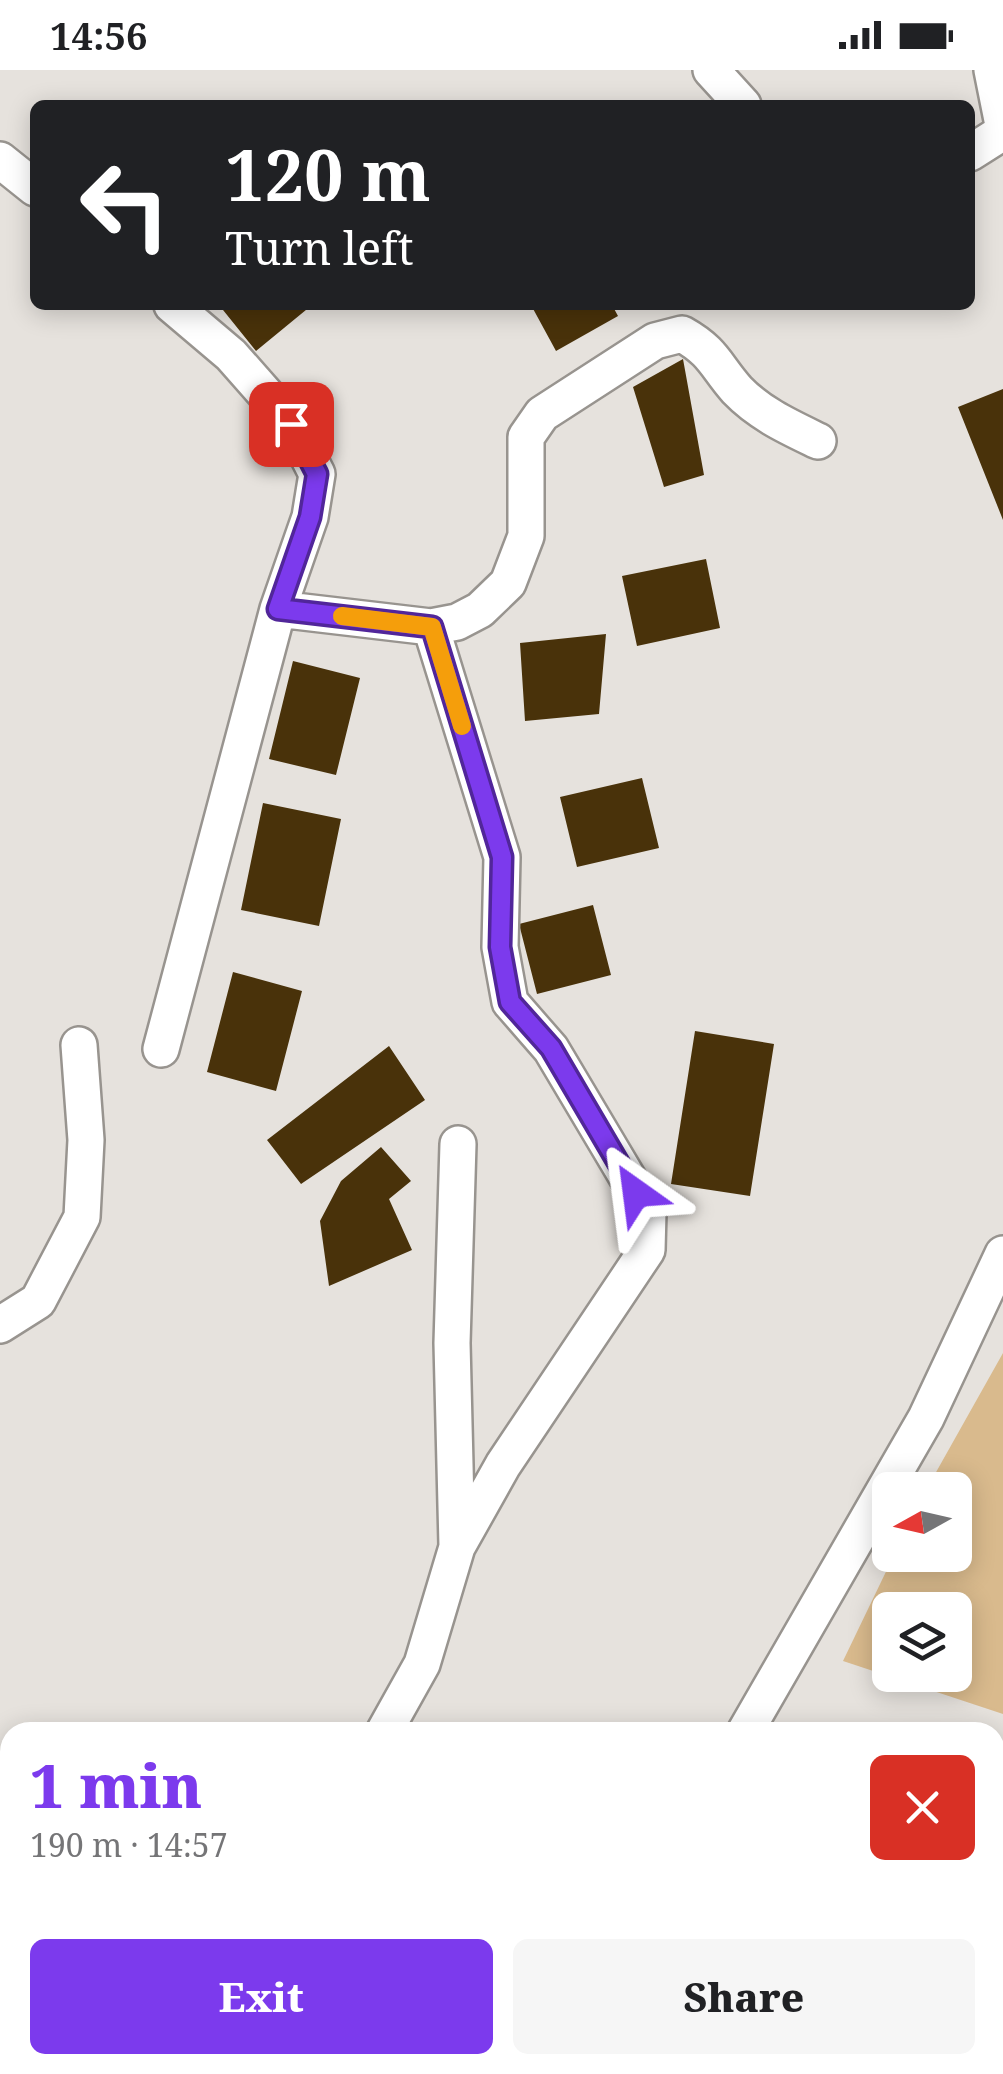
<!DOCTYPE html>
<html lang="en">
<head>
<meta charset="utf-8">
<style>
  :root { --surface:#fff; --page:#f6f6f6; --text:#202124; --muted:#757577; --accent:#7c3aed }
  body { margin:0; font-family:"Noto Serif",serif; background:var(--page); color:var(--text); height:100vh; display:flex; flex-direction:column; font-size:38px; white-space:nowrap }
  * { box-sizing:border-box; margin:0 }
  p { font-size:32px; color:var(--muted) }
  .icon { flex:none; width:55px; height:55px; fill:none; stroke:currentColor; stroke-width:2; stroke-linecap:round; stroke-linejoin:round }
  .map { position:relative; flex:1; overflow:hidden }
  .details { position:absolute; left:0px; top:1652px; width:1005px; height:352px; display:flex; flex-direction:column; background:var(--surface); border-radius:30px 30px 0 0; box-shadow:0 5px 25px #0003 }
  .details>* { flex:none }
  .top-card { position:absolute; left:30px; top:30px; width:945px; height:210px; border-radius:15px; box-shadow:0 5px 25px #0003; background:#202124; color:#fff; overflow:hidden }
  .needle { width:65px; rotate:262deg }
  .fabs { position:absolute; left:872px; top:1402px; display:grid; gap:20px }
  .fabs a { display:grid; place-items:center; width:100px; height:100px; border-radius:15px; background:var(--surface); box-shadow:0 5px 25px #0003; font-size:50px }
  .pin { position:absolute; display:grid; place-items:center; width:85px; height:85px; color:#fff; margin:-42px; border-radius:20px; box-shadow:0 5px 15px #0006 }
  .me { position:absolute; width:110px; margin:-55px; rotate:329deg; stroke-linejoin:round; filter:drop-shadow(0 0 8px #0008) }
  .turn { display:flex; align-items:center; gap:35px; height:210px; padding:0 30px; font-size:45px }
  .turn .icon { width:130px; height:130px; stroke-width:2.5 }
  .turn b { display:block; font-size:70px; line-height:85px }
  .round { display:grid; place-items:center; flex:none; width:105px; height:105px; border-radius:15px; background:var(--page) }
  .head { display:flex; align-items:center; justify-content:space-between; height:170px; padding:0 30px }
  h1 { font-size:60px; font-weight:800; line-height:75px; color:var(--accent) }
  .primary-button { display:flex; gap:20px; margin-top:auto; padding:20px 30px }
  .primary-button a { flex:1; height:115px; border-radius:15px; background:var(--accent); color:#fff; font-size:40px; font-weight:800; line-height:115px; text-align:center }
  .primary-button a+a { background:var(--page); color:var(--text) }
  .status { display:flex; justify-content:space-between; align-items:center; height:70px; padding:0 50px; background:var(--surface); direction:ltr }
  .status svg { height:28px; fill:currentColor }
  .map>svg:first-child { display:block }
  .green { fill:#d9ba8d; fill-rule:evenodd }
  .building { fill:#49320a }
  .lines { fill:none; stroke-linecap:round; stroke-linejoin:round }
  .minor-casing { stroke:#98948f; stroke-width:40 }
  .minor { stroke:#fff; stroke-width:35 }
  .route-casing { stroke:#51269a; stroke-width:25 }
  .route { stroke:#7c3aed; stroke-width:18 }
  .slow { stroke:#f59e0b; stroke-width:18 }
</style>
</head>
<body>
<div class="status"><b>14:56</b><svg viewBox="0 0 49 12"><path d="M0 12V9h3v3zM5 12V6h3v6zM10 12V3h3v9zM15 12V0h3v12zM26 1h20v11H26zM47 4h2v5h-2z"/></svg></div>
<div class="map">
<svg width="1003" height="2004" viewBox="0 0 1003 2004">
  <rect width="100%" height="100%" fill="#e6e2dd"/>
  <!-- green -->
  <path class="green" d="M1003 1283V1644L843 1591 894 1485H955V1420H926ZM890 1540H955V1605H890Z"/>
  <!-- building -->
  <path class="building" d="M219 235H312L256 281Z
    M531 235H612L618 246 556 281Z
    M683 289 704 405 664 417 633 317Z
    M1003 319V450L958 337Z
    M706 489 720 558 637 576 622 506Z
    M606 564 599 644 525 651 520 573Z
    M293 591 360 608 336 705 269 689Z
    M642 708 659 778 577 797 560 727Z
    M263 733 341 749 319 856 241 840Z
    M593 835 611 905 537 924 519 854Z
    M233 902 302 921 276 1021 207 1002Z
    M695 961 774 974 750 1126 671 1114Z
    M389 976 425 1030 301 1114 267 1070Z
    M381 1077 411 1111 389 1129 412 1180 329 1216 320 1151 341 1111Z
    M155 1995H247L241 2004H158Z"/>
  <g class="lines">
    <!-- minor casing -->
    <g class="minor-casing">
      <path id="minor" d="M711 0 743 35
        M992 0 1003 55
        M970 83 1003 62
        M0 90 35 118
        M278 539 431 557 457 552 480 540 508 513 526 466V367L542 344 655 271 682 264C714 282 715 295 737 320 760 344 789 357 818 371
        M161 979 278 539 310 447 317 404 291 353 231 285 172 235
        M0 1255 38 1231 82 1147 86 1070 79 975
        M457 1476 452 1273 458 1074
        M384 1662 422 1594 457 1477 503 1395 647 1180 648 1142 551 979 510 932 500 877 502 787 431 557
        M745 1662 926 1348 1003 1184
        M42 2004 47 1995
        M582 2004 585 1995"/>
    </g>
    <!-- minor -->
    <use href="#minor" class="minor"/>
  </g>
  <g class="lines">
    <!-- route casing -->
    <g class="route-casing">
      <path id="route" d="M291 354 317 404 310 447 278 539 432 557 502 787 500 877 510 932 551 978 636 1123"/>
    </g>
    <!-- route -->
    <use href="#route" class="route"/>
    <!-- slow -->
    <path class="slow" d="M342 546 432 557 462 656"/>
  </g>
</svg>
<div class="fabs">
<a><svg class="needle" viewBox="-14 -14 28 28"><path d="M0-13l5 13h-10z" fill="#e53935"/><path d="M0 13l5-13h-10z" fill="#757577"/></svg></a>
<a><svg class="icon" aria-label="layers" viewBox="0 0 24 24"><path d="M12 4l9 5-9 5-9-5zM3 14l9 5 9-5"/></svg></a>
</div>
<div class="pin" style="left:291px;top:354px;background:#d93025"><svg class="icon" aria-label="arrive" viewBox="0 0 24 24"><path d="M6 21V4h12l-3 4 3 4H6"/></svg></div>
<svg class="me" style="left:636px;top:1123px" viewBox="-20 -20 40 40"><path d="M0-17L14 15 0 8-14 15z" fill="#7c3aed" stroke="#fff" stroke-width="4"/></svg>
<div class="top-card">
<div class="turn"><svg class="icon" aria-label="left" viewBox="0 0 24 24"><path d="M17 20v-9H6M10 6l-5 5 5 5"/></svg><div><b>120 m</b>Turn left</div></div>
</div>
<section class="details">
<div class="head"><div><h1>1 min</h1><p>190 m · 14:57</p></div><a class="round" style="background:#d93025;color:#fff"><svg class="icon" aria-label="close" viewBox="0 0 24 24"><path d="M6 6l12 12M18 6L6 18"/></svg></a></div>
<div class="primary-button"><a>Exit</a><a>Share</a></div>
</section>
</div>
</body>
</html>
